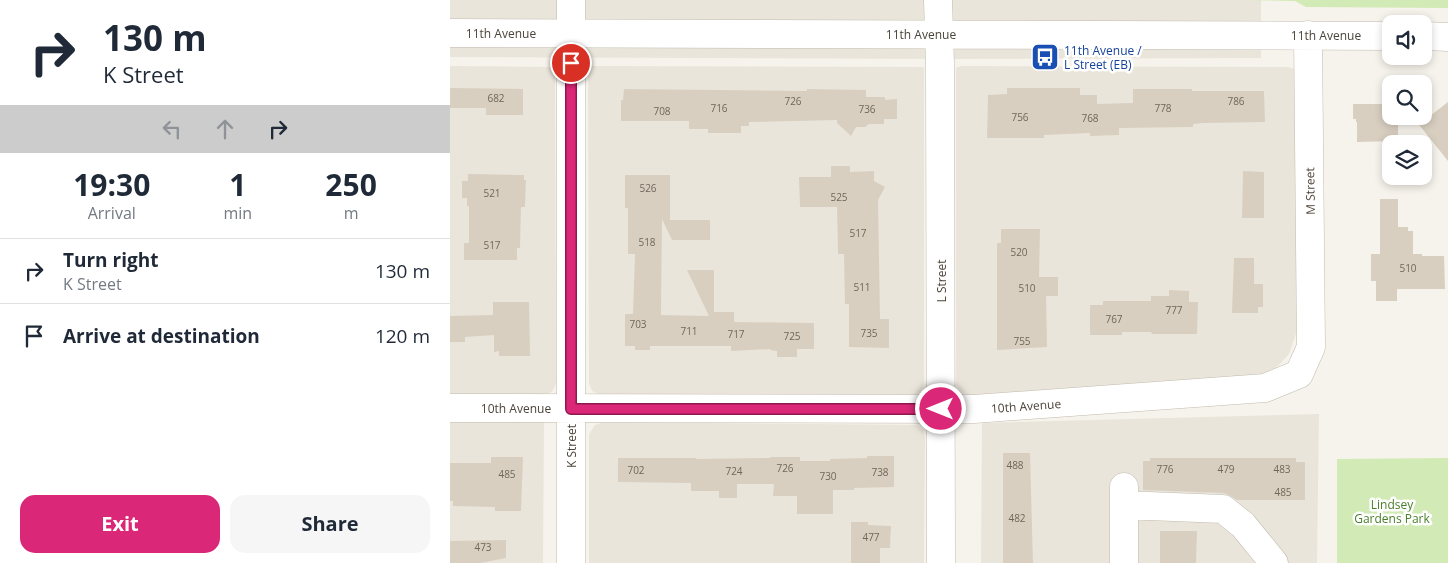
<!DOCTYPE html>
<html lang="en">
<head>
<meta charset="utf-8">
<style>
  :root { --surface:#fff; --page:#f6f6f7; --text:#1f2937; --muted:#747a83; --line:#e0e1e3; --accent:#db2777 }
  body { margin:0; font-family:"Open Sans",sans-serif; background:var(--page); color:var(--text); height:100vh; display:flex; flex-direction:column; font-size:19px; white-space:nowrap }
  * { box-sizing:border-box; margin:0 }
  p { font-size:16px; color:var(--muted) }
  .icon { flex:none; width:28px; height:28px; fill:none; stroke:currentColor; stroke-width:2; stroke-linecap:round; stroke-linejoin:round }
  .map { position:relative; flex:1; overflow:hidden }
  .panel { display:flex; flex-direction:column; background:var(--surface); width:450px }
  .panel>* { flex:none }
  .top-card { background:#fff; color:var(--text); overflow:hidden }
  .tools { position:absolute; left:932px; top:15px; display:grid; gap:10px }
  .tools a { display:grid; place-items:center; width:50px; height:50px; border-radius:10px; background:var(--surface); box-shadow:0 2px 8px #0003; font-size:25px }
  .pin { position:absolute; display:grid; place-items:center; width:42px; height:42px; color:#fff; margin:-21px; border:2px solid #fff; border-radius:50%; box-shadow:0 1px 5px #0007 }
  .me { position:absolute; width:55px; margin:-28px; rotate:270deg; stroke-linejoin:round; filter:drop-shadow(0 0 4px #0008) }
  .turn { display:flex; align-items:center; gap:18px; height:105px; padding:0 20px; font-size:22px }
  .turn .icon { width:65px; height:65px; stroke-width:2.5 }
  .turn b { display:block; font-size:35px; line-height:42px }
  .lanes { display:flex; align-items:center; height:48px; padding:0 20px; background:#0003; justify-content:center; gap:25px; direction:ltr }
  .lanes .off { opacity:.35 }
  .eta { display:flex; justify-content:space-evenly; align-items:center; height:85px; text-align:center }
  .eta b { font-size:30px; font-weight:700; line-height:35px }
  .cta { display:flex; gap:10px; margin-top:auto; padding:10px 20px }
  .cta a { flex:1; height:58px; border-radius:15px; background:var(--accent); color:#fff; font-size:20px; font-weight:700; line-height:58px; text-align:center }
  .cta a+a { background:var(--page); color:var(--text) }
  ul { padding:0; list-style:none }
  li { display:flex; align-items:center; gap:15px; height:65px; padding:0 20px; border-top:1px solid var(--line) }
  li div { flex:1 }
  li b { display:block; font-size:19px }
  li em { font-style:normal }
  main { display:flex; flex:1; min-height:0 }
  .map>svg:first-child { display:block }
  .residential { fill:#eae5da }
  .green { fill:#d2eab5 }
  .building { fill:#d8cfc1 }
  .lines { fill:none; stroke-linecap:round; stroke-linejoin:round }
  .minor-casing { stroke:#c2bbae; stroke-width:29 }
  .minor { stroke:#fff; stroke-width:28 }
  .route-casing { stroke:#8e194d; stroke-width:12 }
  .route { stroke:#db2777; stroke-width:9 }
  .labels { text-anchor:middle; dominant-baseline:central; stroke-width:5; stroke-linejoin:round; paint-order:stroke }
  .number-label { font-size:10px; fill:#6e675b }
  .street-label { font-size:12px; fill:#4b4439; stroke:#fff }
  .transit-label { font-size:12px; fill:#164399; stroke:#fff; text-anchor:start }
  .park-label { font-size:12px; fill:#4a7f2a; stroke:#fff }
</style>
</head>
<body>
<main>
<section class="panel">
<div class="top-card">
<div class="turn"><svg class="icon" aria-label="right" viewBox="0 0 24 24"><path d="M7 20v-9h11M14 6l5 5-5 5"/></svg><div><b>130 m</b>K Street</div></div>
<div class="lanes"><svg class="icon off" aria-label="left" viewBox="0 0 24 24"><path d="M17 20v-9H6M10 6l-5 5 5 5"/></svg><svg class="icon off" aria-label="ahead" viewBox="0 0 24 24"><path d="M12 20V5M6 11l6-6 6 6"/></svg><svg class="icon" aria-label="right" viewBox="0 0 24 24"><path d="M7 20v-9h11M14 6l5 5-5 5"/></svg></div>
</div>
<div class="eta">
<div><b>19:30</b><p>Arrival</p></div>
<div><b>1</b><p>min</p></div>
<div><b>250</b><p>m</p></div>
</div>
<ul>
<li><svg class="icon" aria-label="right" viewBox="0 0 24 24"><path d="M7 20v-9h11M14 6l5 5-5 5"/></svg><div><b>Turn right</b><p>K Street</p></div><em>130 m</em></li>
<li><svg class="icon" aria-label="arrive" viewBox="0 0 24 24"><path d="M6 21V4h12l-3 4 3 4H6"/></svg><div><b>Arrive at destination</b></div><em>120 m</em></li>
</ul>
<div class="cta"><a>Exit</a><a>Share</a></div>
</section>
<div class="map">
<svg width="998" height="563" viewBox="0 0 998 563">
  <rect width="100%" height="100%" fill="#f6f3ec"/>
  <!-- residential -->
  <path class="residential" d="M0 0H811V58L513 59 0 57Z
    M0 66 105 67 106 384 102 392 93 395H0Z
    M142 66 474 67V384L470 392 467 394 461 396 149 394 142 391 139 383 138 67Z
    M511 66 838 67 847 70 849 325 839 354 829 365 816 376 528 395H518L512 392 506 385V68Z
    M869 414 867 563H531L532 423Z
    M0 421 94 422 93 563H0Z
    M154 422 466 425 473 430 475 438 474 563H139V434L145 425Z"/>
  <!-- green -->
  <path class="green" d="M791 0H998V8L856 7 845 1Z
    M998 458V563H887V459Z"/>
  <!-- building -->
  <path class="building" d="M0 88 73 89V115H36V108H0Z
    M557 88H630V95H647V104L683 103V89H742V91H814L815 122 753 123 743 124V127L669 128V135L640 136V133L594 135V138H537L538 95 557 94Z
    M174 89 357 91V89L416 90V97H435V100L447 99V119H434V124H419L415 127H406L401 136 387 123V120L299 122V126H291V133H258V129H239V121H171V100H173Z
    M998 102V161L962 116H980Z
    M903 104H941V116H948V141L907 142V122H906V119H903Z
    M381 166H400V172L424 171V181L435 187 428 200 430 319H439V348L399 347V304H395L394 254H388L387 207H350L349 177H381Z
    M793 171 814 172V218H792Z
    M18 174 74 175V180H76L75 207H71L70 248H67V260H14V243H19V206H17V198H12V181H18Z
    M175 175H220V220H260V240H222L212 219 211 315 259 316 237 270H264V312H284V322L364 323V349H347V357H327V351L320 350V349L281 351V346H200V350H185V346H175V314H183L185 254H178V208H175Z
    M930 199H948V227H958V231H963V254H972V256H994L995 289H947V301H926V281H921V254H930Z
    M551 229H590L589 277H608V296H596L597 347 547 350V243H551Z
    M784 258H804V284H813V307H808V313H782Z
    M719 290 739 291V302H748L747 334H702L701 332H672V335H640V305H653V301H701V296H719Z
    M43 302H79L80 356H49V351L44 352V335L15 337V342H0V316L43 315Z
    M553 453H580L583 563H553Z
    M417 456H444V487L404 488V490H383V514H347V496H323L324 484H287V498H269V491H241V483L168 482V458H246V459L320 458V457H350V461H380V459L417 458Z
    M41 457H73L71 511H45V507L3 506V501H0V463H41Z
    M700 458H846V462H855V500H787L782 497 774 493 693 490V461H700Z
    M401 522H418V525L441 526 440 548H430V563H401Z
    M710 531H747L746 563H710Z
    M56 540V558L30 563H0V541Z"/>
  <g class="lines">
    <!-- minor casing -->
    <g class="minor-casing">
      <path id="minor" d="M488 0 490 64 491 563
        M0 33 941 36
        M974 36 998 37
        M0 408 524 409 815 388 849 374 861 347 858 35
        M674 487V563
        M674 505 773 509 793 525 824 563
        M121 563V0"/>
    </g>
    <!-- minor -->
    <use href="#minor" class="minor"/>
  </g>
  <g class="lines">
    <!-- route casing -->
    <g class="route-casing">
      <path id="route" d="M121 63V409H491"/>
    </g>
    <!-- route -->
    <use href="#route" class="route"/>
  </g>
  <!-- icons -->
  <defs>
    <g id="bus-square" transform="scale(1.4375)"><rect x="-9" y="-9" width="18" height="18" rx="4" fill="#1a4fb4" stroke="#fff"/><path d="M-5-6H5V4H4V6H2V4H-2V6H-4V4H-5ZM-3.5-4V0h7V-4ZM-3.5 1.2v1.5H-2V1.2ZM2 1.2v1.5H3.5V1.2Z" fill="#fff"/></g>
  </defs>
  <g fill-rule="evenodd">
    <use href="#bus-square" x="595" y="57"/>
  </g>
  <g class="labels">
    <!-- number labels -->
    <g class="number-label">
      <text x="46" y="98">682</text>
      <text x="343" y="101">726</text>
      <text x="786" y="101">786</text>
      <text x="269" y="108">716</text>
      <text x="713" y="108">778</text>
      <text x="417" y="109">736</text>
      <text x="212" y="111">708</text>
      <text x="570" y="117">756</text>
      <text x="640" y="118">768</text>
      <text x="198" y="188">526</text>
      <text x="42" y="193">521</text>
      <text x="389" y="197">525</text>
      <text x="408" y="233">517</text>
      <text x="197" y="242">518</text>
      <text x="42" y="245">517</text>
      <text x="569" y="252">520</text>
      <text x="958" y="268">510</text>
      <text x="412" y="287">511</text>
      <text x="577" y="288">510</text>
      <text x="724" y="310">777</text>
      <text x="664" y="319">767</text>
      <text x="188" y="324">703</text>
      <text x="239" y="331">711</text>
      <text x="419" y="333">735</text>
      <text x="286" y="334">717</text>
      <text x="342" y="336">725</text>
      <text x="572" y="341">755</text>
      <text x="565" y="465">488</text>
      <text x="335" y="468">726</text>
      <text x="715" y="469">776</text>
      <text x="776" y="469">479</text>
      <text x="832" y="469">483</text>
      <text x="186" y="470">702</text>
      <text x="284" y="471">724</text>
      <text x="430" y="472">738</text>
      <text x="57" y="474">485</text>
      <text x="378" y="476">730</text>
      <text x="833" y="492">485</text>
      <text x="567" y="518">482</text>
      <text x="421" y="537">477</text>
      <text x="33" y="547">473</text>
    </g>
    <!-- street labels -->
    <g class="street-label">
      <text x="51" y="33">11th Avenue</text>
      <text x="471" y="34">11th Avenue</text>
      <text x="876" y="35">11th Avenue</text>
      <text transform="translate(860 191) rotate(-91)">M Street</text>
      <text transform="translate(491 281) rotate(-90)">L Street</text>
      <text transform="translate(576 406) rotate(-4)">10th Avenue</text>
      <text x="66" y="408">10th Avenue</text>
      <text transform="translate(121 446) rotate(-90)">K Street</text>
    </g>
    <!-- transit labels -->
    <g class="transit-label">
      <text x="614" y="50">11th Avenue /<tspan x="614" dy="14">L Street (EB)</tspan></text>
    </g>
    <!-- park labels -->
    <g class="park-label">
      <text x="942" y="504">Lindsey<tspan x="942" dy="14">Gardens Park</tspan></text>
    </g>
  </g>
</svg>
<div class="tools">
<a><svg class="icon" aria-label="sound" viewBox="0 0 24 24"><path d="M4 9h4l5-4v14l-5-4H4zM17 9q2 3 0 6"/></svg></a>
<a><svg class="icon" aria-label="search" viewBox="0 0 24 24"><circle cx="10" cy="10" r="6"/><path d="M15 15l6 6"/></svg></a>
<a><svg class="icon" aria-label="layers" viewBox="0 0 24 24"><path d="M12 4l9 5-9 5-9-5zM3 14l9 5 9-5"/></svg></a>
</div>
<div class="pin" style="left:121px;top:63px;background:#d93025"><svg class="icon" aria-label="arrive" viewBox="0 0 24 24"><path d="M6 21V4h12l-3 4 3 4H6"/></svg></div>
<svg class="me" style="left:491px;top:409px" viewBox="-20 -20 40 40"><circle r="17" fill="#db2777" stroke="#fff" stroke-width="3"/><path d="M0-11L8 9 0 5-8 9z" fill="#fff"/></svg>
</div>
</main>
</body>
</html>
